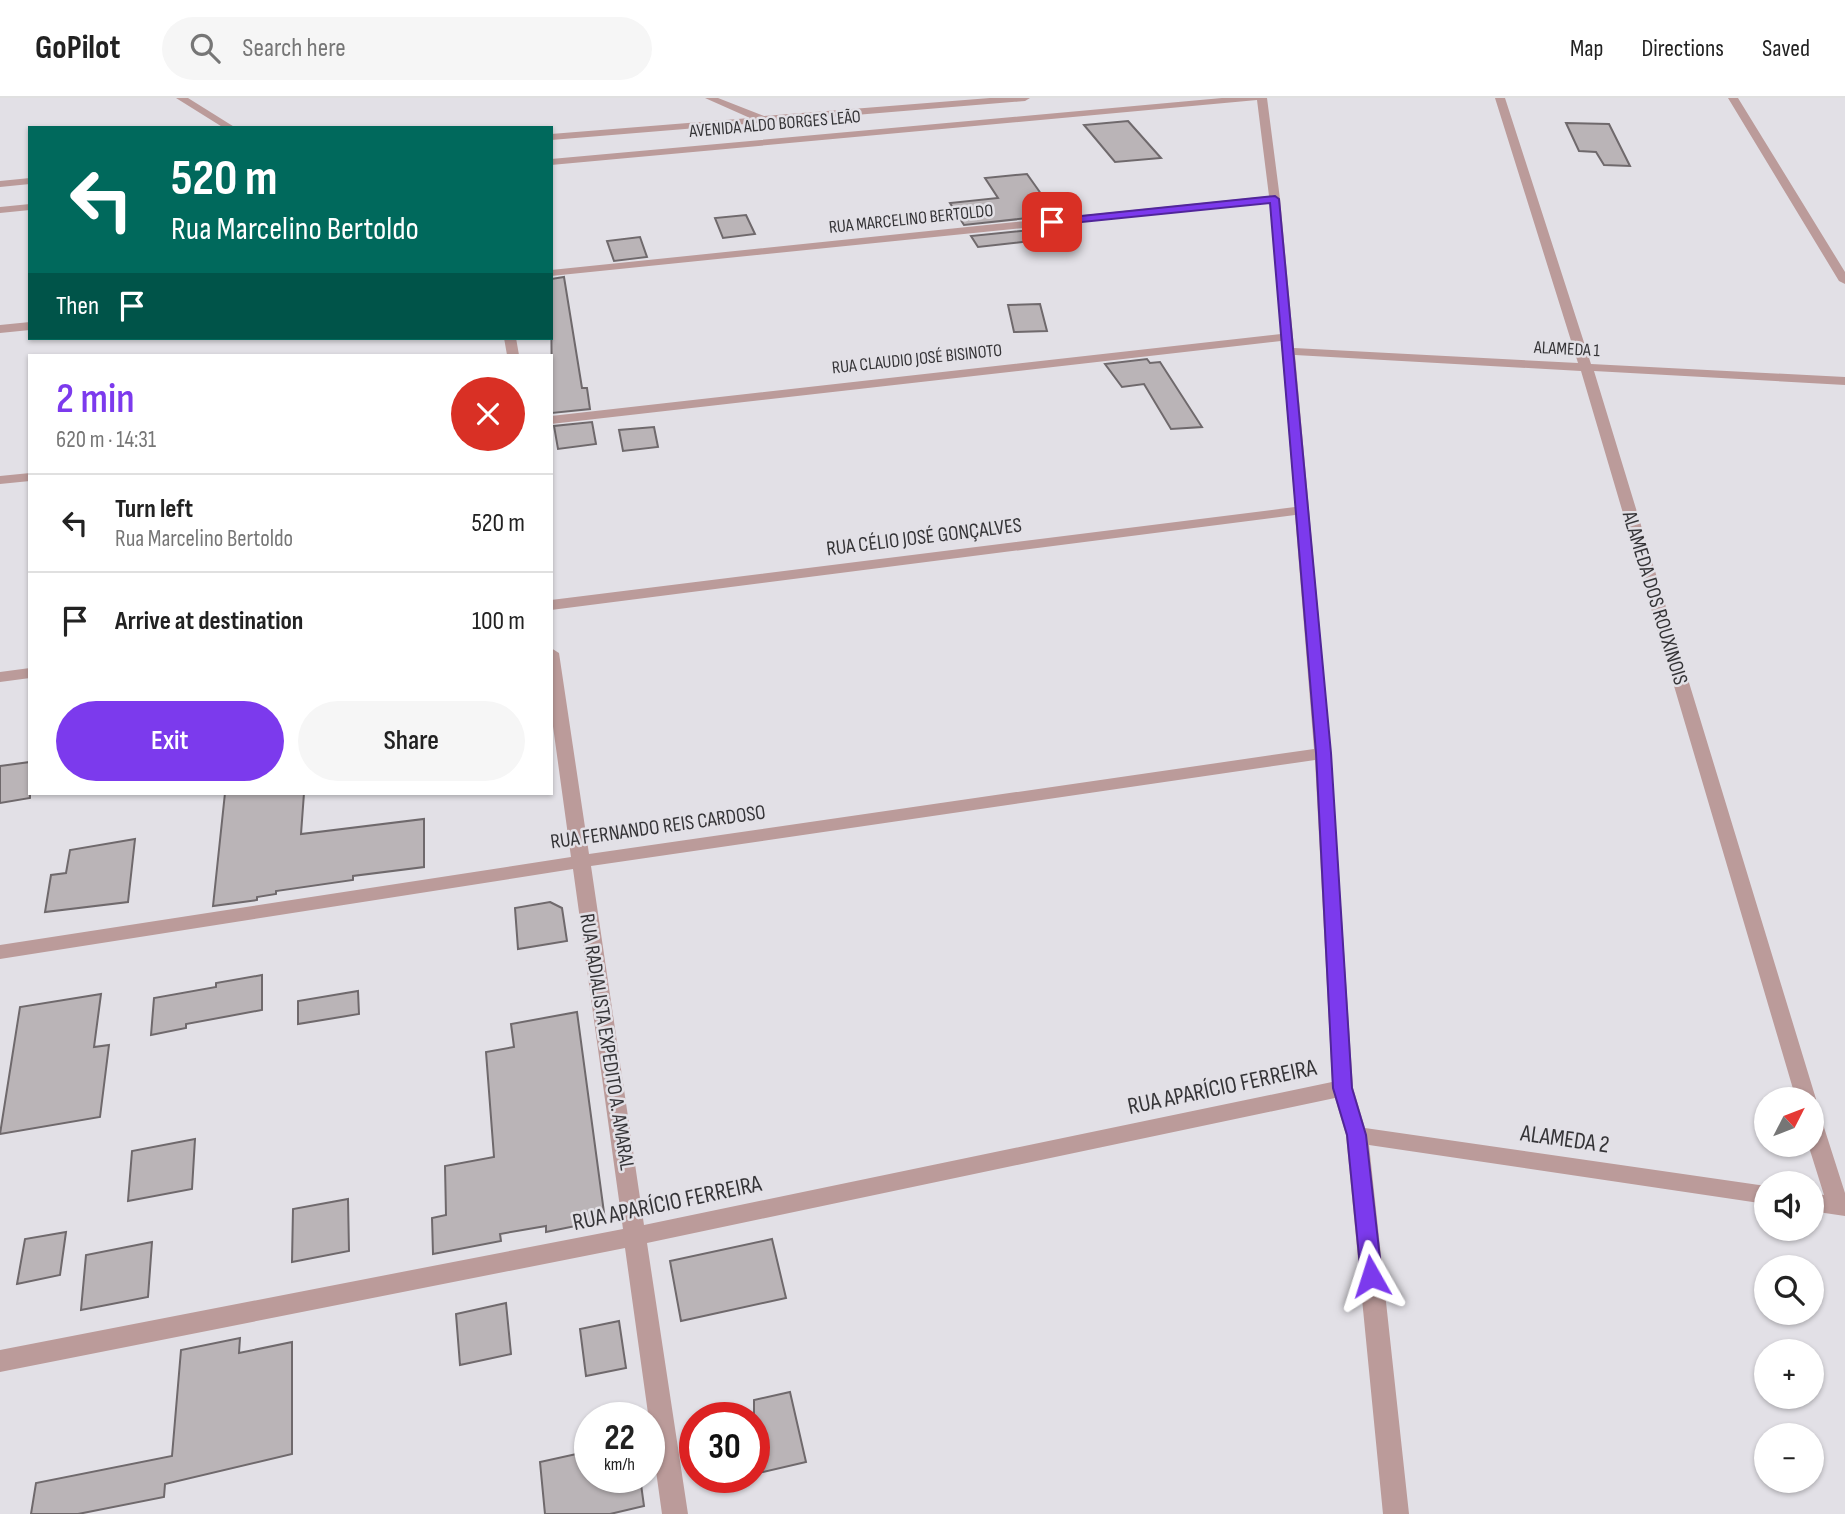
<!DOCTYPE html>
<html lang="en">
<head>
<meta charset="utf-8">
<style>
  :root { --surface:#fff; --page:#f6f6f6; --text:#222; --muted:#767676; --line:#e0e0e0; --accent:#7c3aed }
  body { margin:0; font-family:"Sofia Sans Condensed",sans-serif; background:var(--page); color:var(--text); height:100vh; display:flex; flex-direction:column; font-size:26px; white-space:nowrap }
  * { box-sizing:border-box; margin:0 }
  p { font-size:23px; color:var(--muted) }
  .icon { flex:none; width:38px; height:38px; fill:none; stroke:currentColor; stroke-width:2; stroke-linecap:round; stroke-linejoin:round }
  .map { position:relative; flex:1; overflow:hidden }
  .drawer { position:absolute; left:28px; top:256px; width:525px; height:441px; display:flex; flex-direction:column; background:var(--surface); border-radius:0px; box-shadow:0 2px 5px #0004 }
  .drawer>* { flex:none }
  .hud { position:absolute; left:28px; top:28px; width:525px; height:214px; border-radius:0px; box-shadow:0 2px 5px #0004; background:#00695c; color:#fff; overflow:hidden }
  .needle { width:46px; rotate:48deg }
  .tools { position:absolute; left:1754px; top:989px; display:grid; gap:14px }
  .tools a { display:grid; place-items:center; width:70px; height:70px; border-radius:50%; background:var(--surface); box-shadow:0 2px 5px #0004; font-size:35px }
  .speed { position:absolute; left:574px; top:1304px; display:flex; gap:14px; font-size:35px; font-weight:700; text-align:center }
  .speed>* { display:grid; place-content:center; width:91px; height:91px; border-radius:50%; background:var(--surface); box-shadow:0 2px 5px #0004; line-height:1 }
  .speed small { font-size:18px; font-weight:400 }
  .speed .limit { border:10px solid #d22; background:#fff; color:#111 }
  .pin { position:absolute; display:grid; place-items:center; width:60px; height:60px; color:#fff; margin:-30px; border-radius:14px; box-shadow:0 4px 10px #0006 }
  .me { position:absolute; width:77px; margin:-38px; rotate:354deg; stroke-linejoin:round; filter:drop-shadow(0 0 5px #0008) }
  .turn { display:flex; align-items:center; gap:24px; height:147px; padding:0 28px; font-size:32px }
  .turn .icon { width:91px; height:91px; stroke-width:2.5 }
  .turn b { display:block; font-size:49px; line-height:60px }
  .then { display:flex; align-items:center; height:66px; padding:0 28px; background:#0003; gap:14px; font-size:26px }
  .round { display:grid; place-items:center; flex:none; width:74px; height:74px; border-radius:37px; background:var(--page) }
  .overview { display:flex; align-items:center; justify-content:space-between; height:119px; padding:0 28px }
  h1 { font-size:42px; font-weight:600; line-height:52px; color:var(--accent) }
  .primary-button { display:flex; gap:14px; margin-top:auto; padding:14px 28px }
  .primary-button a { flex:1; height:80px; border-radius:42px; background:var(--accent); color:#fff; font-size:28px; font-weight:600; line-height:80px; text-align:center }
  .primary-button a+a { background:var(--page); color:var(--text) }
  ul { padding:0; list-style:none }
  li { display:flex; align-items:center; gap:21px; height:98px; padding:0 28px; border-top:2px solid var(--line) }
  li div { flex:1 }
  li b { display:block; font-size:26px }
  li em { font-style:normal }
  header { display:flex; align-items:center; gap:42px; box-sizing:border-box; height:98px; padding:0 35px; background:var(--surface); border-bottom:2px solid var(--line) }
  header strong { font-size:33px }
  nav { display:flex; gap:38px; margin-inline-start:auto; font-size:24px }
  .search { width:490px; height:63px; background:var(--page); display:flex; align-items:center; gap:18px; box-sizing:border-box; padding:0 24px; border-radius:38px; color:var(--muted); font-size:26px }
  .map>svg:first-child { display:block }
  .building { fill:#bab4b7; stroke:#6f696c; stroke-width:2 }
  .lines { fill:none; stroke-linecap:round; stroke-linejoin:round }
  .minor { fill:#bb9b9a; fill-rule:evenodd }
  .route { fill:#7c3aed; stroke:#51269a; stroke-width:2 }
  .labels { text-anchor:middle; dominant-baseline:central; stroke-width:5; stroke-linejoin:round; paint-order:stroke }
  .far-street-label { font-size:18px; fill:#353437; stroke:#e2e0e6 }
  .street-label { font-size:21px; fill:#353437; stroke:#e2e0e6 }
  .near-street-label { font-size:24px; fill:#353437; stroke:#e2e0e6 }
</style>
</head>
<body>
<header>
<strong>GoPilot</strong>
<div class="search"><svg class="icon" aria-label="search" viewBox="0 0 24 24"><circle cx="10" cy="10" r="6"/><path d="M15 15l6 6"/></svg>Search here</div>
<nav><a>Map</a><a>Directions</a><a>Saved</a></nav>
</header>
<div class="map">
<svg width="1845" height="1416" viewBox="0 0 1845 1416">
  <rect width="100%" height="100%" fill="#e2e0e6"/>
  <!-- building -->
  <path class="building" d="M1128 23 1161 60 1115 64 1084 27Z
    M1566 25 1609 26 1630 68 1604 67 1596 54 1579 53Z
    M1027 76 1056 117 964 127 950 105 998 100 985 80Z
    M746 117 755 136 723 140 715 120Z
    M1041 131 1048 141 978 149 971 138Z
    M640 139 647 159 614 163 607 143Z
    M564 179 582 290H587L590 311 552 315 551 181Z
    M1040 206 1047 233 1014 234 1008 207Z
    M1147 261 1150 265 1160 264 1202 329 1171 331 1144 286 1122 289 1105 266Z
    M592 324 596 346 558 351 554 328Z
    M654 329 658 349 623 353 619 332Z
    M30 664V700L0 705V668Z
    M225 695H304L301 736 424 721V769L353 778V782L276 793V796L257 799V802L213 808Z
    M135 741 128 804 45 814 51 777 66 775 70 752Z
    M550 804 562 810 567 843 518 851 515 810Z
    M262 877V912L186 926V930L151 937 154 900 216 889V885Z
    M358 893 359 916 298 926V903Z
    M101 896 94 949 109 947 100 1019 0 1036 20 909Z
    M577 914 605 1122 546 1134V1128L500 1136 501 1143 433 1156 432 1120 446 1117 445 1068 494 1059 486 954 514 949 511 926Z
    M195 1041 192 1091 128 1103 132 1053Z
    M348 1101 349 1153 292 1164 293 1111Z
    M66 1134 60 1177 17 1186 25 1141Z
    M772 1141 786 1200 681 1223 670 1163Z
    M152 1144 148 1199 81 1212 86 1157Z
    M506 1205 511 1256 460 1267 456 1216Z
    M619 1223 626 1270 586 1278 580 1231Z
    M240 1240 239 1255 292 1244V1356L165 1386 164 1399 78 1416H31L36 1385 172 1358 181 1252Z
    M790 1294 806 1364 754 1376V1302Z
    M590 1353V1379H640L644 1408 610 1416H545L540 1364Z"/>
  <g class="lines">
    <!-- minor -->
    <path class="minor" d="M176 0H188L236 30H224Z
      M705 0H718L764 18 990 0H1030L1025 3 551 42V36L750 20Z
      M1222 0H1267L1280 101 1294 250 1578 265 1495 0H1505L1591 266 1845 279V287L1594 273 1816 1001 1811 1007V1001H1796L1581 273 1295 257 1331 655 1353 990 1365 1030 1766 1088V1106L1369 1047 1409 1416H1383L1346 1037 1335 1000 647 1145 688 1416H662L625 1150 0 1274V1252L623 1131 573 771 0 861V847L571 759 551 614V550L559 555 589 756 1314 651 1295 417 551 512V502L1295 409 1281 243 551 326V318L1281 236 1270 105 551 178V172L1269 98 1257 2 551 67V61ZM1315 662 1332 984 644 1127 591 768Z
      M1728 0H1738L1845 174V186L1839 183Z
      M30 80V86L0 89V83Z
      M30 106V112L0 115V109Z
      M30 224V232L0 235V227Z
      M504 240H516L519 257H507Z
      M30 375V383L0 386V378Z
      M30 570V580L0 584V574Z
      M1811 1012 1818 1014 1821 1020 1845 1095V1118L1811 1113V1095L1824 1097 1808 1046H1811Z"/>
  </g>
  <!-- route -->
  <path class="route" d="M1275 98 1279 101 1331 655 1352 990 1366 1037 1382 1178 1379 1185 1371 1187 1364 1185 1361 1178 1347 1037 1333 990 1316 655 1270 105 1052 127 1047 124 1052 121Z"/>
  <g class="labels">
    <!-- far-street labels -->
    <g class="far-street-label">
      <text transform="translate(775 26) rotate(-5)">AVENIDA ALDO BORGES LEÃO</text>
      <text transform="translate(911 121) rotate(-6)">RUA MARCELINO BERTOLDO</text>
      <text transform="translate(1567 251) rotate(3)">ALAMEDA 1</text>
      <text transform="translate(917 261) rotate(-6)">RUA CLAUDIO JOSÉ BISINOTO</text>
    </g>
    <!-- street labels -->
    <g class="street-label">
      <text transform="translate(924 439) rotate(-7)">RUA CÉLIO JOSÉ GONÇALVES</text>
      <text transform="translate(1655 500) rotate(73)">ALAMEDA DOS ROUXINOIS</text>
      <text transform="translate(658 729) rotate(-8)">RUA FERNANDO REIS CARDOSO</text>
      <text transform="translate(607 944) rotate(81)">RUA RADIALISTA EXPEDITO A. AMARAL</text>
    </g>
    <!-- near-street labels -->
    <g class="near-street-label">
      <text transform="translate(1222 989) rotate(-12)">RUA APARÍCIO FERREIRA</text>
      <text transform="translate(1565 1041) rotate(8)">ALAMEDA 2</text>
      <text transform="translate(667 1105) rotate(-12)">RUA APARÍCIO FERREIRA</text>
    </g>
  </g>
</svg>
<div class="tools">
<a><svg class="needle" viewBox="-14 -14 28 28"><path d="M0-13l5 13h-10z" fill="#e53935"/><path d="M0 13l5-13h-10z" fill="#767676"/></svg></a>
<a><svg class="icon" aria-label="sound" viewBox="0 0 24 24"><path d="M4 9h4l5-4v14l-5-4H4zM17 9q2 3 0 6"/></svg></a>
<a><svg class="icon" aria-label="search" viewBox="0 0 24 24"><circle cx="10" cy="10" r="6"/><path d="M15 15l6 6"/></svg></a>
<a>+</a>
<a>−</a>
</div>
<div class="speed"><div>22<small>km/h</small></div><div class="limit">30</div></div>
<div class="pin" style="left:1052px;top:124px;background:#d93025"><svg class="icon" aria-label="arrive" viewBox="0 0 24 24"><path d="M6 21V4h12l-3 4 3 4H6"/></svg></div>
<svg class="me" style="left:1371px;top:1178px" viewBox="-20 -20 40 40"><path d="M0-17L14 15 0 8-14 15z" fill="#7c3aed" stroke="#fff" stroke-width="4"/></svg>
<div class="hud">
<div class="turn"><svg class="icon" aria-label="left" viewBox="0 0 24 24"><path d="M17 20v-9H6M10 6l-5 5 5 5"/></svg><div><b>520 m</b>Rua Marcelino Bertoldo</div></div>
<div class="then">Then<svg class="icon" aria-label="arrive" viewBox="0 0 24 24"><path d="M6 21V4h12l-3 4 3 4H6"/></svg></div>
</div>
<section class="drawer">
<div class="overview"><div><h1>2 min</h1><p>620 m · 14:31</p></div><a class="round" style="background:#d93025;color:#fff"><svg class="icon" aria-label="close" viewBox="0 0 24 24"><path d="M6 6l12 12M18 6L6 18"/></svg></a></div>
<ul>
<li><svg class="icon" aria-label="left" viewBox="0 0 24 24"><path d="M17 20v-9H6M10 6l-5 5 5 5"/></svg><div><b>Turn left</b><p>Rua Marcelino Bertoldo</p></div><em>520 m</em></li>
<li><svg class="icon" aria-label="arrive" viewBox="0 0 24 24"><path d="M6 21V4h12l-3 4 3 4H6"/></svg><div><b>Arrive at destination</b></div><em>100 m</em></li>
</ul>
<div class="primary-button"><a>Exit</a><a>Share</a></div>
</section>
</div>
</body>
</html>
